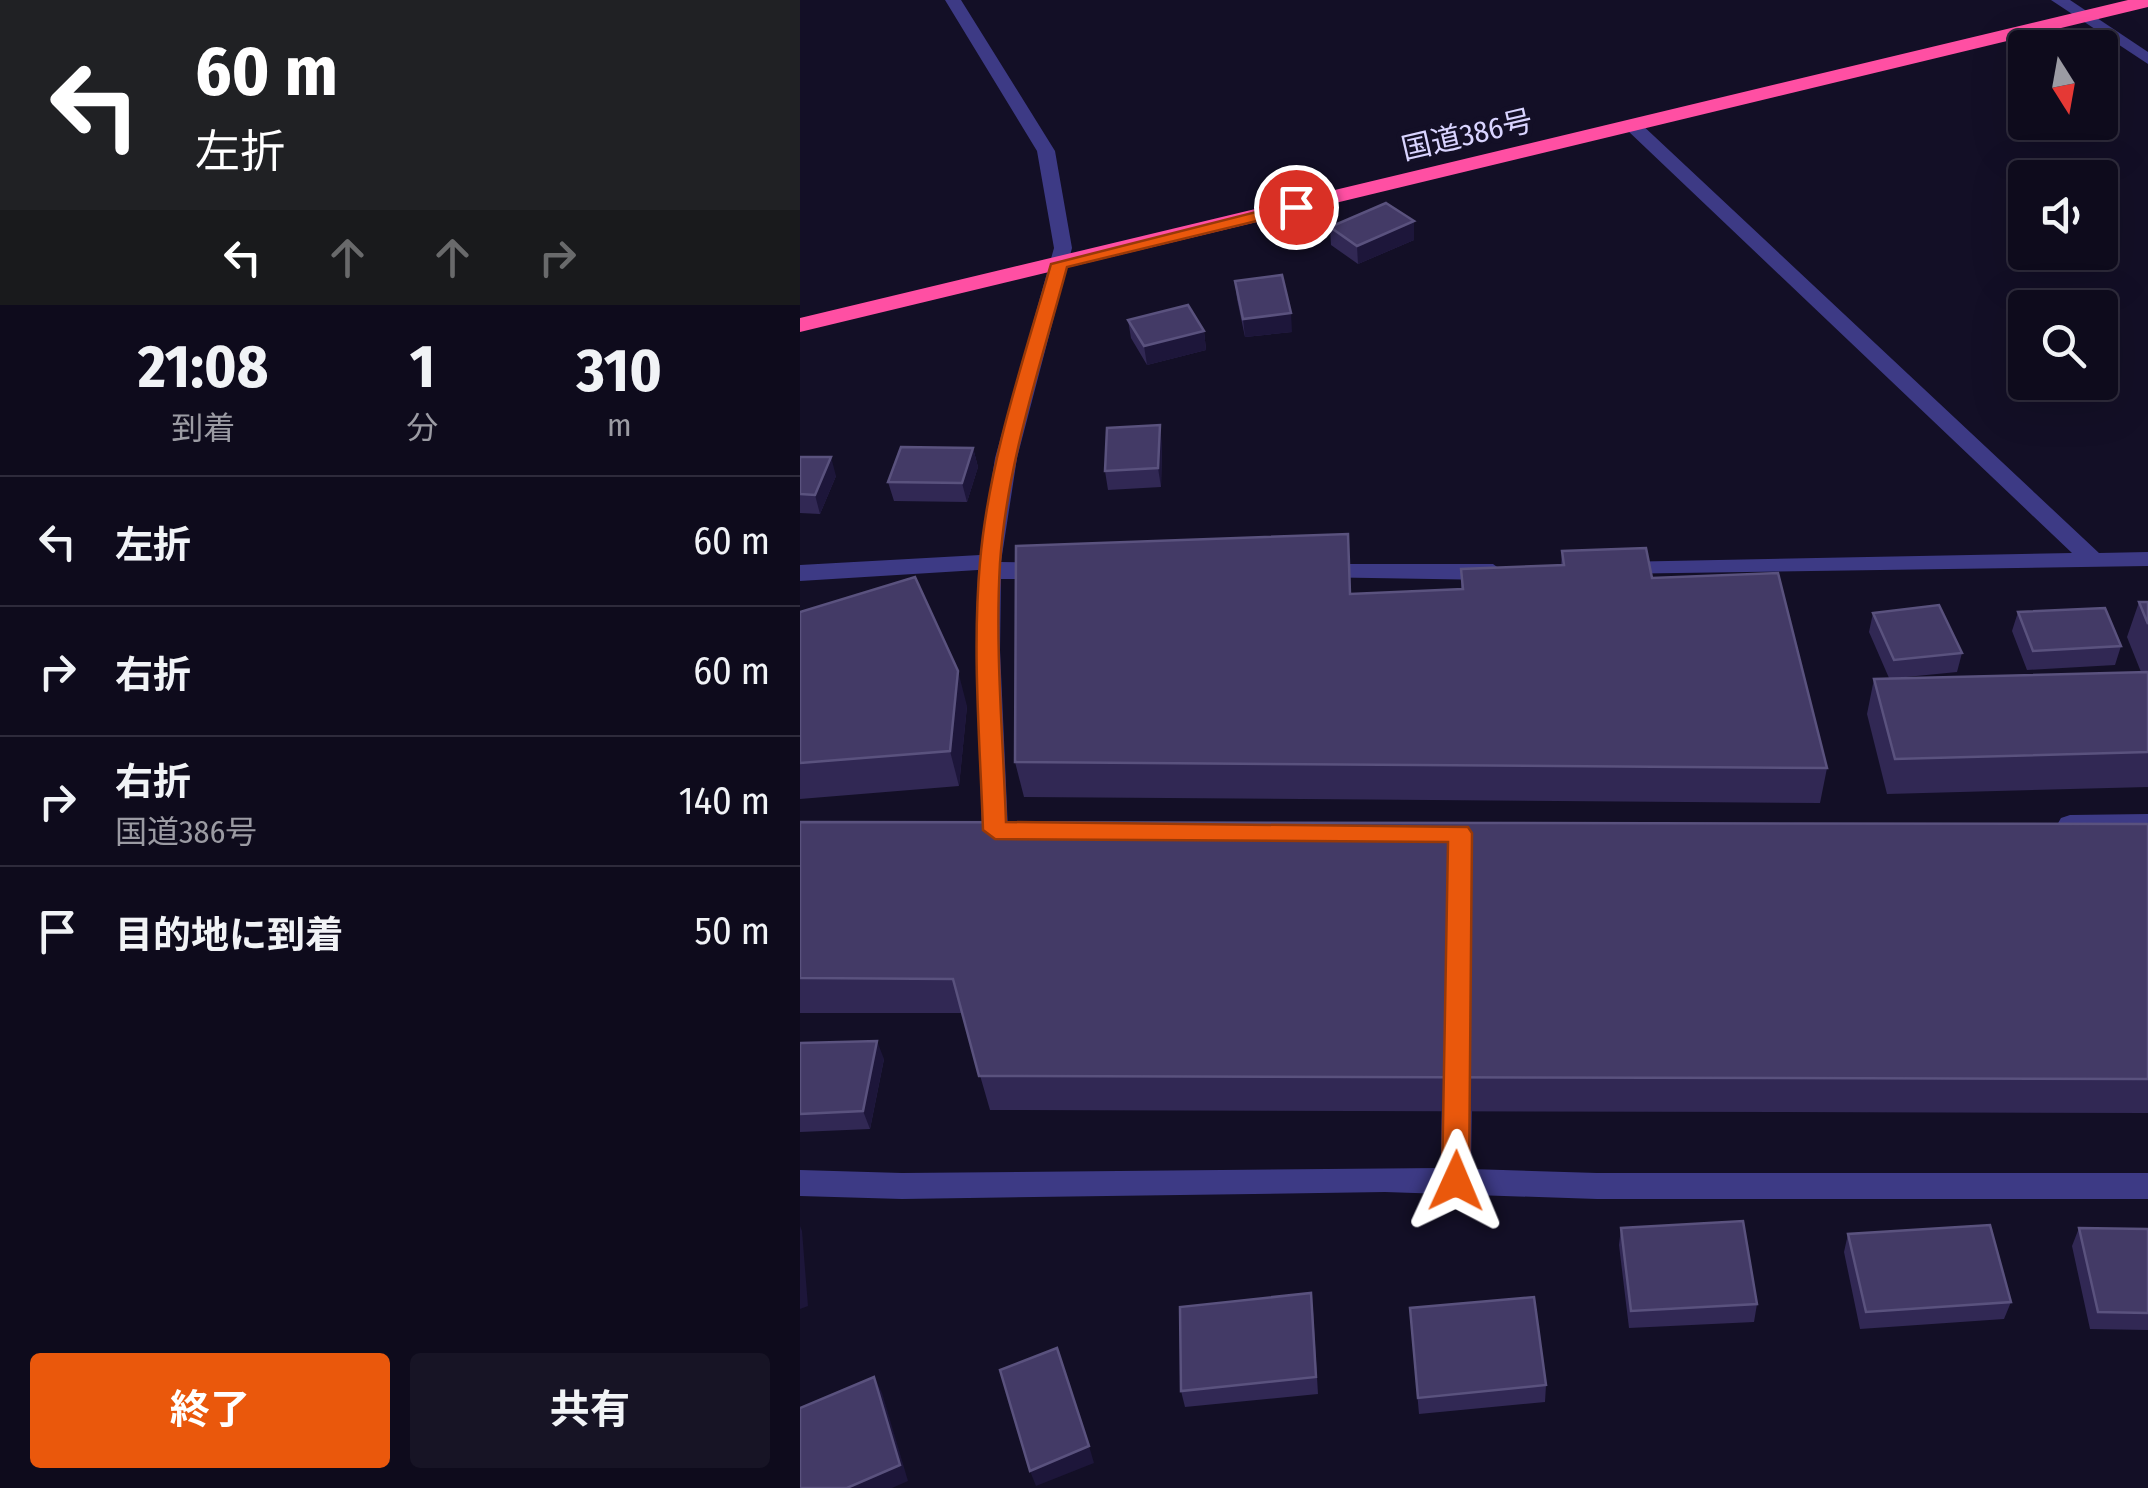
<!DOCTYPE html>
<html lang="ja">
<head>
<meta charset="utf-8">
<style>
  :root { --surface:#0e0b1c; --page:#171425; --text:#f1f3f6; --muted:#9b9ba3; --line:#2e2b3b; --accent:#ea580c }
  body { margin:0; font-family:"Fira Sans Condensed","Noto Sans JP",sans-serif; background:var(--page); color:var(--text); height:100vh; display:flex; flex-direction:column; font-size:38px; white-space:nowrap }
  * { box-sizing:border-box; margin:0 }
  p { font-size:32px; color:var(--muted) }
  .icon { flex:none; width:55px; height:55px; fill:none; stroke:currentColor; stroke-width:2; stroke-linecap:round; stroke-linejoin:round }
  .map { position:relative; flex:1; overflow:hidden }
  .side { display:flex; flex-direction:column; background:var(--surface); width:800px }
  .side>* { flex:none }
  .hud { background:#202124; color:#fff; overflow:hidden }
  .needle { width:65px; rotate:169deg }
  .fabs { position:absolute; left:1208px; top:30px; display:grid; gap:20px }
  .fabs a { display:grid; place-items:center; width:110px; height:110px; border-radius:10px; background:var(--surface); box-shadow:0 10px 40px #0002,0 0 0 2px var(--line); font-size:50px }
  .pin { position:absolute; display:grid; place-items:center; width:85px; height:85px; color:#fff; margin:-42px; border:5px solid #fff; border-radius:50%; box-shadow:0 2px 10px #0007 }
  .me { position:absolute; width:110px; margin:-55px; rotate:1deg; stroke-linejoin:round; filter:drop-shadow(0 0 8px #0008) }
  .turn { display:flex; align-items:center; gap:35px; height:210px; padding:0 30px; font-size:45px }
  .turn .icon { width:130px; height:130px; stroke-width:2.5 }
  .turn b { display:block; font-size:70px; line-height:85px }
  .lanes { display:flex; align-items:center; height:95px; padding:0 30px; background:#0003; justify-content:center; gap:50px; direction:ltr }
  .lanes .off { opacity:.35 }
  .eta { display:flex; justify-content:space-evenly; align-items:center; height:170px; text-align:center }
  .eta b { font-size:60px; font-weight:700; line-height:70px }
  .action { display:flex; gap:20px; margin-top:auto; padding:20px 30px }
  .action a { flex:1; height:115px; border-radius:10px; background:var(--accent); color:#fff; font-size:40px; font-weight:700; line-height:115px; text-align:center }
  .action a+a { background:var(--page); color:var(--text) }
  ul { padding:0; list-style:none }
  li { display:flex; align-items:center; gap:30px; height:130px; padding:0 30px; border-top:2px solid var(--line) }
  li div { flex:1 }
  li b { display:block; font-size:38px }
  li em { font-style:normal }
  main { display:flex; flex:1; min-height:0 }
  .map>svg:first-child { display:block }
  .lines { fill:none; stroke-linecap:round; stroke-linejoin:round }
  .minor { fill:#3d3a85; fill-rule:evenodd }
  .highway { fill:#ff4fa3; fill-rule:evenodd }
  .wall { fill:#312854 }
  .shaded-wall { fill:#1d163a }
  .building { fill:#433a66; stroke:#5a527e; stroke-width:2.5 }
  .route { fill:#ea580c; stroke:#983908; stroke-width:2.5 }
  .labels { text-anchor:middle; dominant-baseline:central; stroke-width:10; stroke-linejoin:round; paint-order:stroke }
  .far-street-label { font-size:30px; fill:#d9d4ff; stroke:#130f26 }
</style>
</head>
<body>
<main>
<section class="side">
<div class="hud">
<div class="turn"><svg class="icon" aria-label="left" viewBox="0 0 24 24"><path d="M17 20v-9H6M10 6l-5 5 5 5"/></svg><div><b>60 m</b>左折</div></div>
<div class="lanes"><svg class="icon" aria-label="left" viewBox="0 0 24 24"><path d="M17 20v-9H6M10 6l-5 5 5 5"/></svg><svg class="icon off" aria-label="ahead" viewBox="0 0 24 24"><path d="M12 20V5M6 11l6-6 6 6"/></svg><svg class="icon off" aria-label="ahead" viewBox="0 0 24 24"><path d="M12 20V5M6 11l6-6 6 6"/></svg><svg class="icon off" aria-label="right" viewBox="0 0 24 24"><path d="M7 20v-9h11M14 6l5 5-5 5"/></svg></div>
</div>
<div class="eta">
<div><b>21:08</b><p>到着</p></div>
<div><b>1</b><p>分</p></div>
<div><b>310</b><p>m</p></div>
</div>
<ul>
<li><svg class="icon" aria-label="left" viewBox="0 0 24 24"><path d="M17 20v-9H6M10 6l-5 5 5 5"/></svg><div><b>左折</b></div><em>60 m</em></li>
<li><svg class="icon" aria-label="right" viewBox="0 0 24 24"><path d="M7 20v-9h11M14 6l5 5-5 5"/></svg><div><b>右折</b></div><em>60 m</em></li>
<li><svg class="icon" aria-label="right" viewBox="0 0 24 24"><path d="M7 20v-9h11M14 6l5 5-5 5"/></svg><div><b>右折</b><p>国道386号</p></div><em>140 m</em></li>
<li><svg class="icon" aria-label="arrive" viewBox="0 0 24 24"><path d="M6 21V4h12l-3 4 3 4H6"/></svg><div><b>目的地に到着</b></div><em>50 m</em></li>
</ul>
<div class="action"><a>終了</a><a>共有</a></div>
</section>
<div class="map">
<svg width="1348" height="1488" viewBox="0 0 1348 1488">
  <rect width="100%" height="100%" fill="#130f26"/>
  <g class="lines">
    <!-- minor -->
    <path class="minor" d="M145 0H161L255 151 272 248 217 458 201 562 248 563 259 571 248 579H201L200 650 208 830 204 837H186L182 830 176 650 178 570 0 581V565L180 555 195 458 254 248 237 151Z
      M1251 0H1270L1348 52V64Z
      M833 121 839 122 1299 553 1348 552V566L810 574 807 569 818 562 1272 553 827 130 824 126Z
      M518 564H693L704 572 693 580 510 577 507 572 510 567Z
      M1348 814V834L1270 835 1261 832 1257 825 1261 818 1270 815Z
      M657 1069 667 1072 672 1081 671 1169 797 1173H1348V1199H797L585 1192 102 1199 0 1196V1170L102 1173 641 1168 642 1081 647 1072Z"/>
    <!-- highway -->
    <path class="highway" d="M1328 0H1348V7L0 332V318Z"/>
  </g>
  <!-- wall -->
  <path class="wall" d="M614 221V240L558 264 531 245 530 227Z
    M435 281 492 332 445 337 437 299Z
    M328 320 404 331 406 350 347 365 331 338Z
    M362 444 361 487 308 490 305 471Z
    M173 448 178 467 167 502 94 501 88 482Z
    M0 457 36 476 20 514 0 513Z
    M548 534 551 594 661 589V569L761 565 762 551 852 578 1027 768 1020 803 224 797 215 762Z
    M1339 602H1348V787L1087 794 1067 714 1074 679 1089 678 1069 632 1073 613 1162 653 1157 672 1096 678 1341 672 1327 637Z
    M0 612 167 706 159 786 0 799Z
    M1218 612 1321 646 1315 665 1227 670 1212 631Z
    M0 822 1348 824V1113L190 1110 162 1013H0Z
    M0 1043 84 1059 70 1129 0 1132Z
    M821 1228 957 1304 954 1322 829 1328 819 1245Z
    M1279 1228 1348 1229V1330L1290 1329 1272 1246Z
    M1048 1234 1211 1302 1204 1319 1060 1329 1044 1252Z
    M513 1310 518 1394 385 1407 381 1391Z
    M611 1325 746 1385 745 1402 619 1414Z"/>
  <!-- shaded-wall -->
  <path class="shaded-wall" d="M614 221V240L558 264 557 246Z
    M491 313 492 332 445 337 443 319Z
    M404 331 406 350 347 365 344 346Z
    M360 425 362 444 361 487 358 468Z
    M173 448 178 467 167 502 162 483Z
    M31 457 36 476 20 514 15 495Z
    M158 671 167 706 159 786 150 751Z
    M77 1041 84 1059 70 1129 63 1111Z
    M0 1226 2 1231 8 1306 0 1309Z
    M74 1377 82 1393 108 1481 92 1488H47Z
    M289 1446 294 1463 236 1486 230 1471Z"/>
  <!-- building -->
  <path class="building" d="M586 203 614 221 557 246 530 227Z
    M482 275 491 313 443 319 435 281Z
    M388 305 404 331 344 346 328 320Z
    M360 425 358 468 305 471 307 428Z
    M101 447 173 448 162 483 88 482Z
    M0 457H31L15 495 0 494Z
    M548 534 550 594 663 589 661 569 764 565 762 551 846 548 852 578 978 573 1027 768 215 762 216 546Z
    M115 577 158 671 150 751 0 763V612Z
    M1339 602H1348V624Z
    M1139 605 1162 653 1094 660 1073 613Z
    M1305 608 1321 646 1233 651 1218 612Z
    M1348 672V752L1095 759 1074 679Z
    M0 822 1348 824V1079L179 1076 153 979 0 978Z
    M77 1041 63 1111 0 1114V1043Z
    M943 1221 957 1304 831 1311 821 1228Z
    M1190 1225 1211 1302 1066 1312 1048 1234Z
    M1279 1228 1348 1229V1313L1298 1312Z
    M511 1293 516 1377 381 1391 380 1307Z
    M734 1297 746 1385 618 1398 610 1308Z
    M257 1348 289 1446 230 1471 200 1370Z
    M74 1377 100 1465 47 1488H0V1408Z"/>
  <!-- route -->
  <path class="route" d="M496 202 505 207 502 210 267 267C241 364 207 462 200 563 195 649 203 736 206 822L668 827 672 833 669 1181 665 1189 656 1193 646 1189 642 1181 648 842 195 839 183 830C180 742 172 651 180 562 189 460 223 362 251 264Z"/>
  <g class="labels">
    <!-- far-street labels -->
    <g class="far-street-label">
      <text transform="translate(667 135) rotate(-13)">国道386号</text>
    </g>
  </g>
</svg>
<div class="fabs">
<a><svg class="needle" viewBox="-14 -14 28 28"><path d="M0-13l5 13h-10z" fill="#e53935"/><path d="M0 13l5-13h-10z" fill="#9b9ba3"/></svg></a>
<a><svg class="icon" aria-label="sound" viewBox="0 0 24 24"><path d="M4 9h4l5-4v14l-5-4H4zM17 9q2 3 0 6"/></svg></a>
<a><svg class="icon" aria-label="search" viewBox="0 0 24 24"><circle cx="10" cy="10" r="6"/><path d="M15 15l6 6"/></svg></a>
</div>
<div class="pin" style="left:496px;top:207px;background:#d93025"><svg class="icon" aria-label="arrive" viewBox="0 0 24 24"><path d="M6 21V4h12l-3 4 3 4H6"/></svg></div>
<svg class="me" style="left:656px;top:1181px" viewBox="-20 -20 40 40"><path d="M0-17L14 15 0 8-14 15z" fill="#ea580c" stroke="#fff" stroke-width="4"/></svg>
</div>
</main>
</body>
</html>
